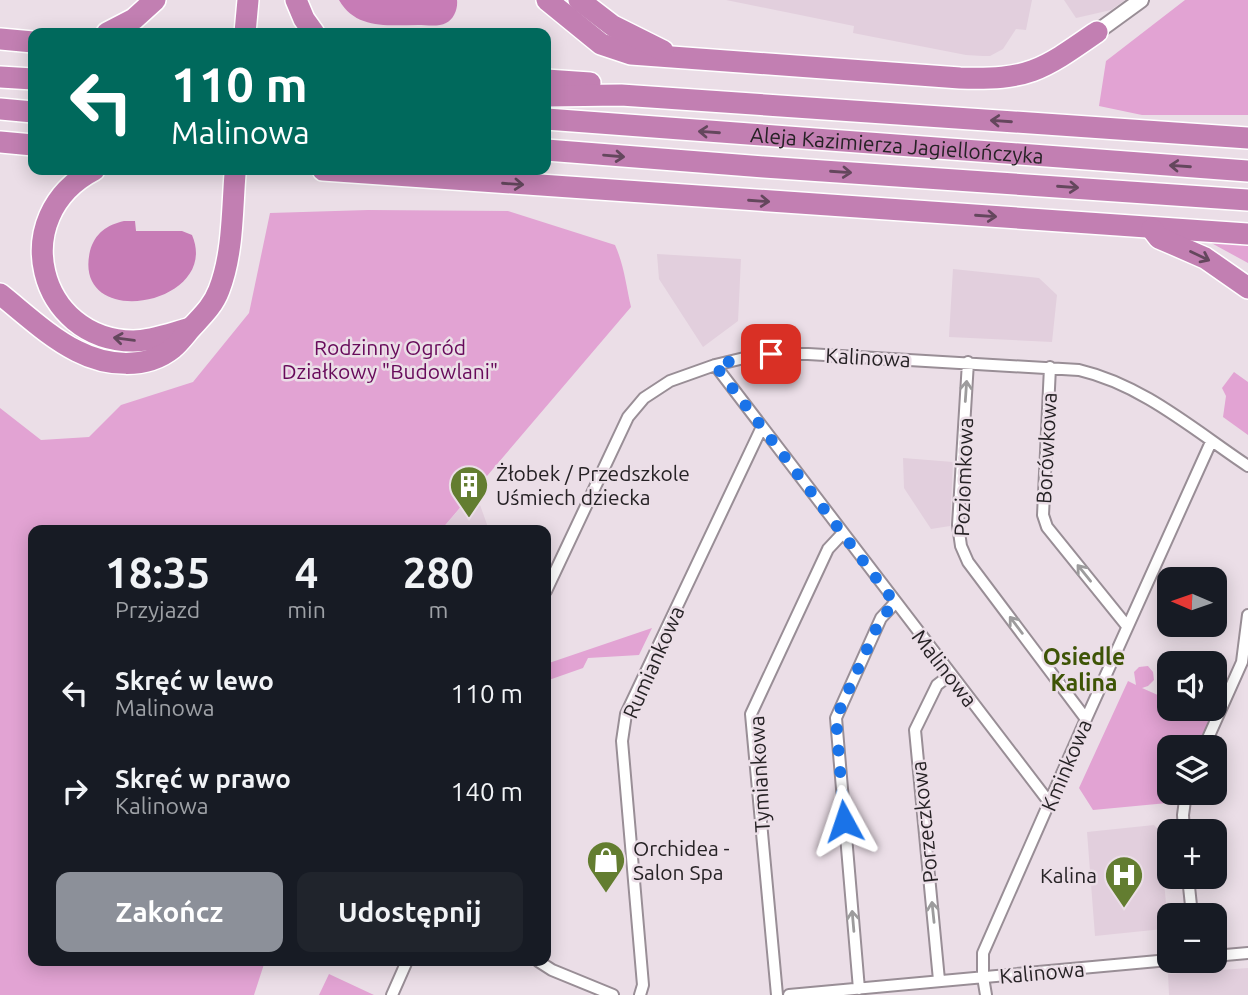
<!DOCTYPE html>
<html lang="pl">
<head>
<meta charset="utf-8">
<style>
  :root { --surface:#171b24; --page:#20242c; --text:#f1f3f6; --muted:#9ea1a6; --accent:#8c9099 }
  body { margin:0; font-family:Ubuntu,sans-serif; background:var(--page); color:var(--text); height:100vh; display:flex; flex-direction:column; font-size:26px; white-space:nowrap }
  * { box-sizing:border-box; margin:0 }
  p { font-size:23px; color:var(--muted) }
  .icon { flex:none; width:38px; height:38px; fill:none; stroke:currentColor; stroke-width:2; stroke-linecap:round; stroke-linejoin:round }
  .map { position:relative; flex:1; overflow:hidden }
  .sheet { position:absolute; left:28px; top:525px; width:523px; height:441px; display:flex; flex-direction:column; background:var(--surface); border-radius:14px; box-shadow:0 4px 18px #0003 }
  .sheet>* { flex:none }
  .guide { position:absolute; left:28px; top:28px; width:523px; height:147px; border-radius:14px; box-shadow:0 4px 18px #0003; background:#00695c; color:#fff; overflow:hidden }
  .needle { width:46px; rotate:272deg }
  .tools { position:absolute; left:1157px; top:567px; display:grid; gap:14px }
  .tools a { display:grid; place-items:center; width:70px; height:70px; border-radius:14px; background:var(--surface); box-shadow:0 4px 18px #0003; font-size:35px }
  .pin { position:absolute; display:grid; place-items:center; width:60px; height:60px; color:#fff; margin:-30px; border-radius:14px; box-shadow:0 4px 10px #0006 }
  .me { position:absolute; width:77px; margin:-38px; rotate:355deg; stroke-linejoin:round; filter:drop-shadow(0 0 5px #0008) }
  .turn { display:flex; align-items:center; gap:24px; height:147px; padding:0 28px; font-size:32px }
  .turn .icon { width:91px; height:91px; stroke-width:2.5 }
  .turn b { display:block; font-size:49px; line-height:60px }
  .eta { display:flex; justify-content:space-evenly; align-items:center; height:119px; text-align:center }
  .eta b { font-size:42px; font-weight:700; line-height:49px }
  .action { display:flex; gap:14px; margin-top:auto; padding:14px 28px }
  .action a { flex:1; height:80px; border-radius:14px; background:var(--accent); color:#fff; font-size:28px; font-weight:700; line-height:80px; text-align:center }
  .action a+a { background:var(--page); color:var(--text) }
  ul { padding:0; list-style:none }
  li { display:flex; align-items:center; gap:21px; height:98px; padding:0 28px }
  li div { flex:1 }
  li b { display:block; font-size:26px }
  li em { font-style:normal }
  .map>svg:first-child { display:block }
  .built { fill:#e2cfdd }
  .green { fill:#e2a3d3 }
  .water { fill:#c77cb6 }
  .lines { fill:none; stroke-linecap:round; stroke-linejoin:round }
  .minor-casing { stroke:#998e96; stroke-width:14 }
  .tertiary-casing { stroke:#998e96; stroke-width:18 }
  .motorway-casing { stroke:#fff; stroke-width:24 }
  .minor { stroke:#fff; stroke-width:10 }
  .tertiary { stroke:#fff; stroke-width:14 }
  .motorway { stroke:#c27fb2; stroke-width:21 }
  .oneway { stroke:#64475d }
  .oneway2 { stroke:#9d9c9d }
  .route { stroke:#1a73e8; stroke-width:12; stroke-dasharray:0 21.6 }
  .labels { text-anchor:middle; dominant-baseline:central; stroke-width:5; stroke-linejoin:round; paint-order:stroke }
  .street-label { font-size:21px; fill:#262225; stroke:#ebdee7 }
  .park-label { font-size:21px; fill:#670a5a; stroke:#ebdee7 }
  .poi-label { font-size:21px; fill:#262225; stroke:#ebdee7; text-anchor:start }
  .neighbourhood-label { font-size:23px; font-weight:bold; fill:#3e5406; stroke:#ebdee7 }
</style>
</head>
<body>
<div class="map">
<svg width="1248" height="995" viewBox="0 0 1248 995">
  <rect width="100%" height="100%" fill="#ebdee7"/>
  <!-- built -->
  <path class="built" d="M726 0H1032L1026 30 1016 29 1003 49 990 56H983L966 55 853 33 854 26Z
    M1064 0H1125L1111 10 1076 18Z
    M657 254 741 259 738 321 703 347 659 279Z
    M953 269 1039 278 1057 295 1052 342 949 337Z
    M903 458 953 462 950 526 931 529 904 488Z
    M475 491 489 530H441Z
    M1154 825 1159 830 1168 924 1163 929 1095 936 1087 832Z
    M1248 968V995H1169L1168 974Z"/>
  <!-- green -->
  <path class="green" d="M1185 0H1248V115H1142L1099 106 1106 61Z
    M368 210 508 211 615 245C624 265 626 285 631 307L441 530H33V961H265L254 995H0V408L41 440 89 437 121 405 193 382 249 313 270 213Z
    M1204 239 1248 243V263Z
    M1234 372 1248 382V435L1223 417 1226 396 1222 388Z
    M652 628 639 655 588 658 583 668 546 681V664Z
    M1148 666 1153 672 1154 680 1148 686 1142 688 1169 700V709H1189L1211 718 1198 747H1169V793H1179L1178 802 1093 810 1079 788 1128 681 1136 685 1134 672 1139 667Z
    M329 974 374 995H319Z"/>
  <!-- water -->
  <path class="water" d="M339 0H457C458 9 454 19 446 23 439 27 427 25 418 25 389 25 356 30 339 0Z
    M124 221H135L136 231H182L192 235C222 305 71 333 90 251 95 233 107 225 124 221Z"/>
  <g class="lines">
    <!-- minor casing -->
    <g class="minor-casing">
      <path id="minor" d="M968 362 958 525 961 546 968 562 1086 719
        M715 365 1049 802
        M1050 367 1043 515 1047 527 1127 626
        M546 591 628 417 644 398 670 381 715 365 761 354H808L1079 370C1143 385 1194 430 1248 466
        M1204 747 1242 662 1248 615
        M1184 831 1183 815 1186 793
        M1188 877 1192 915
        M1214 956 1248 953
        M538 961 552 970 613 995
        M939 980 915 730 937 685 950 675
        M859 989 836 718 881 618 895 603
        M392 995 407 961
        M640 995 643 985 622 741 626 714 761 429
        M777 995 751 714 828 549 843 533
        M789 995 1169 960
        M986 995 983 977V953L1086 719 1211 442"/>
    </g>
    <!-- tertiary casing -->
    <g class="tertiary-casing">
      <path id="tertiary" d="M1097 32 1141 0"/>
    </g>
    <!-- motorway casing -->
    <g class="motorway-casing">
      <g id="motorway">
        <path d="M296 0 304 19 314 33"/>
        <path d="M547 0 601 44 631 54 960 78C1029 80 1041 71 1097 32"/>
        <path d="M579 0 613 26 663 51"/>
        <path d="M107 33 134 19 155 0"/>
        <path d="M245 33 248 0"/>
        <path d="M0 39 33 42"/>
        <path d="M0 77 33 79"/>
        <path d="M546 80 590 83"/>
        <path d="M546 96 621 95 1248 138"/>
        <path d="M0 109 33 112"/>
        <path id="s1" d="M546 119 1248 171"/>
        <path d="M0 142 33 145"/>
        <path d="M546 150 764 167 1248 200"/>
        <path d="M94 170C6 216 38 340 133 341 152 341 172 333 191 328"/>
        <path d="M323 170 1248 234"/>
        <path d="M1152 229 1159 238 1205 258 1248 288"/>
        <path d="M0 294C24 313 49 337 77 351 106 366 146 370 173 348 180 342 185 335 191 328 202 316 213 306 219 290 233 254 232 212 235 174"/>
      </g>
    </g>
    <!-- minor -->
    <use href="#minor" class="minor"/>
    <!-- tertiary -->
    <use href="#tertiary" class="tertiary"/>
    <!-- motorway -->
    <use href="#motorway" class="motorway"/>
  </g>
  <!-- one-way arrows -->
  <defs><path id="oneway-shaft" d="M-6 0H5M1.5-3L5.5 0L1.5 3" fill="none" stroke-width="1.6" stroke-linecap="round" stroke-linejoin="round" transform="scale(1.75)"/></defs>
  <g class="oneway">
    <use href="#oneway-shaft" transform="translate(1001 121) rotate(-176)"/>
    <use href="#oneway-shaft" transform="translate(709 132) rotate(-176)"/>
    <use href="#oneway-shaft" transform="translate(614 156) rotate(5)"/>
    <use href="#oneway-shaft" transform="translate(1180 166) rotate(-176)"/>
    <use href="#oneway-shaft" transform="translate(841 172) rotate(4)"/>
    <use href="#oneway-shaft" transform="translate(513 184) rotate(4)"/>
    <use href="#oneway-shaft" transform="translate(1068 187) rotate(4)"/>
    <use href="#oneway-shaft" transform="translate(759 201) rotate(4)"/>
    <use href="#oneway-shaft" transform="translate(986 216) rotate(4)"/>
    <use href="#oneway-shaft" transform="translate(1200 256) rotate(26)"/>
    <use href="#oneway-shaft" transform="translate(124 339) rotate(-172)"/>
  </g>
  <g class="oneway2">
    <use href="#oneway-shaft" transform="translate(966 391) rotate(-86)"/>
    <use href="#oneway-shaft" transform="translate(1084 573) rotate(-129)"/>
    <use href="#oneway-shaft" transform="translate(1016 625) rotate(-127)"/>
    <use href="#oneway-shaft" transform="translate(933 912) rotate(-96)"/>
    <use href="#oneway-shaft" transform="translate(853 921) rotate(-95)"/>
  </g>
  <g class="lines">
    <!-- route -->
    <path class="route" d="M771 354H761L715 365 895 603 881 618 836 718 844 821"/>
  </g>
  <!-- icons -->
  <defs>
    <g id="building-pin" transform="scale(2.0125)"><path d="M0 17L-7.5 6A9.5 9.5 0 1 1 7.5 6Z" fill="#637d30" stroke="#ebdee7"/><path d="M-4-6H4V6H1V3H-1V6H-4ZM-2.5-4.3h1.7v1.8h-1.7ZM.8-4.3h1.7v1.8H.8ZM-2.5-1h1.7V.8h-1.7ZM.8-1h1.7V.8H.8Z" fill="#fff"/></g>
    <g id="shop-pin" transform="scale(2.0125)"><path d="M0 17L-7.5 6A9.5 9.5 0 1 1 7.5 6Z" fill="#637d30" stroke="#ebdee7"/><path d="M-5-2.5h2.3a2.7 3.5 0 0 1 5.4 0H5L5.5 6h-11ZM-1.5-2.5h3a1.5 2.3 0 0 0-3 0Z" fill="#fff"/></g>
    <g id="hospital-pin" transform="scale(2.0125)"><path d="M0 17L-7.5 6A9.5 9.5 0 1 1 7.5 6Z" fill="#637d30" stroke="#ebdee7"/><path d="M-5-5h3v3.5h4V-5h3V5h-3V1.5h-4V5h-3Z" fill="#fff"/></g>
  </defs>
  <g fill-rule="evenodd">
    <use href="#building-pin" x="469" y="485"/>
    <use href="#shop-pin" x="606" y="860"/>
    <use href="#hospital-pin" x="1124" y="875"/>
  </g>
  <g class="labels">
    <!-- street labels -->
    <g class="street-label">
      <text stroke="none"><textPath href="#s1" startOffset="352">Aleja Kazimierza Jagiellończyka</textPath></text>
      <text transform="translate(868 357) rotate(3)">Kalinowa</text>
      <text transform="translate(1046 448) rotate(-87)">Borówkowa</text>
      <text transform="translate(963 477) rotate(-88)">Poziomkowa</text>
      <text transform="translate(653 662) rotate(-66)">Rumiankowa</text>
      <text transform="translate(945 668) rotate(52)">Malinowa</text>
      <text transform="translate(1066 765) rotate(-67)">Kminkowa</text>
      <text transform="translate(759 774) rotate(-93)">Tymiankowa</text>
      <text transform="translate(924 822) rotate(-96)">Porzeczkowa</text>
      <text transform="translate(1042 972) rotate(-5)">Kalinowa</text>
    </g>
    <!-- park labels -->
    <g class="park-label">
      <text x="390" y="347">Rodzinny Ogród<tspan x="390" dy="24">Działkowy "Budowlani"</tspan></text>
    </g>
    <!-- poi labels -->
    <g class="poi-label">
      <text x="496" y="473">Żłobek / Przedszkole<tspan x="496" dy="24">Uśmiech dziecka</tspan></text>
      <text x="633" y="848">Orchidea -<tspan x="633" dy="24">Salon Spa</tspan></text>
      <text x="1097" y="875" text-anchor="end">Kalina</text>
    </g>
    <!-- neighbourhood labels -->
    <g class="neighbourhood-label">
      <text x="1084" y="656">Osiedle<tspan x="1084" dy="26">Kalina</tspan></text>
    </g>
  </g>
</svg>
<div class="tools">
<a><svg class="needle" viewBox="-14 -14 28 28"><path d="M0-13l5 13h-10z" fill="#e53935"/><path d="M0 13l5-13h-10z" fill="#9ea1a6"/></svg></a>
<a><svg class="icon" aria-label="sound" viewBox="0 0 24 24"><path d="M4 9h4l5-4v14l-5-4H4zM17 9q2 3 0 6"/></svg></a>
<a><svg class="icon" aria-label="layers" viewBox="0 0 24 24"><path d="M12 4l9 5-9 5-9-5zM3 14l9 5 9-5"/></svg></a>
<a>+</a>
<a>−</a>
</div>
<div class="pin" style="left:771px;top:354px;background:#d93025"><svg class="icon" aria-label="arrive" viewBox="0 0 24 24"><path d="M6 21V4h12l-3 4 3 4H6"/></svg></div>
<svg class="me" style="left:844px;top:821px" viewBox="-20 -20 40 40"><path d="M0-17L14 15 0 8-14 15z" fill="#1a73e8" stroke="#fff" stroke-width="4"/></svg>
<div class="guide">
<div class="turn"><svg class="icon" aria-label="left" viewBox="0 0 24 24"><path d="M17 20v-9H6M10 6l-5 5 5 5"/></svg><div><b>110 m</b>Malinowa</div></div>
</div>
<section class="sheet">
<div class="eta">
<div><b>18:35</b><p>Przyjazd</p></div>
<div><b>4</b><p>min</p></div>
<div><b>280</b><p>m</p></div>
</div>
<ul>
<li><svg class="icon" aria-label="left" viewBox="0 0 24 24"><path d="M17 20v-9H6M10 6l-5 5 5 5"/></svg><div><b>Skręć w lewo</b><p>Malinowa</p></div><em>110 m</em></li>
<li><svg class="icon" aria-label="right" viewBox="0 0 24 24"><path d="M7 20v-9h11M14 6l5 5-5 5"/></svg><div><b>Skręć w prawo</b><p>Kalinowa</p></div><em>140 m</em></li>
</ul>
<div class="action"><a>Zakończ</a><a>Udostępnij</a></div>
</section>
</div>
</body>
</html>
